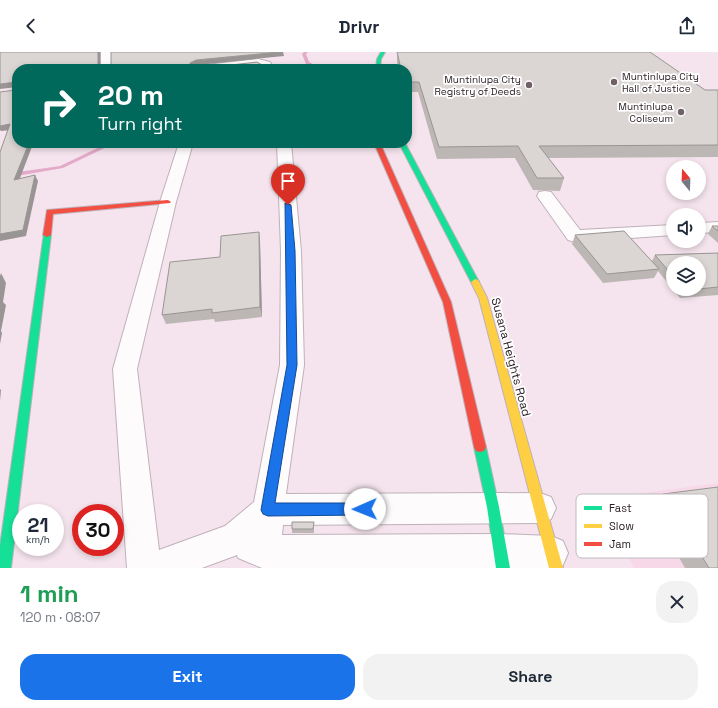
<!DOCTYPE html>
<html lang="en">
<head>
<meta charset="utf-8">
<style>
  :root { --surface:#fff; --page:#f2f2f3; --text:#1f2937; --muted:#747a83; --accent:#1a73e8 }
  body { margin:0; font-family:"Space Grotesk",sans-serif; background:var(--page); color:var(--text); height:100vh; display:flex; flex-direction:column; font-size:15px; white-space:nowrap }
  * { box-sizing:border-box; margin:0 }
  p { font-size:13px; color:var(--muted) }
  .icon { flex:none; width:22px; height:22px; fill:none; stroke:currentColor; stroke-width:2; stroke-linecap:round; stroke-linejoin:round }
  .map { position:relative; height:516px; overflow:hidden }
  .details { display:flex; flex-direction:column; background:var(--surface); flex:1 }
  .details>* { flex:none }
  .top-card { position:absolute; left:12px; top:12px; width:400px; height:84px; border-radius:16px; box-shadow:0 2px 6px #0003; background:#00695c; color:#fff; overflow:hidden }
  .needle { width:26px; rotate:341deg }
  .controls { position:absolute; left:666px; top:108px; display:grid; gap:8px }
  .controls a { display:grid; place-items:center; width:40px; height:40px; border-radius:50%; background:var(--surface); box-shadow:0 2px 6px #0003; font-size:20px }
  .speed { position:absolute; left:12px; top:452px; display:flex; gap:8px; font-size:20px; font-weight:700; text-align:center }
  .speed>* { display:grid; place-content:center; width:52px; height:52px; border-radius:50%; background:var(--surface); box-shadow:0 2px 6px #0003; line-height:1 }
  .speed small { font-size:10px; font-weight:400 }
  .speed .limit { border:6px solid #d22; background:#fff; color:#111 }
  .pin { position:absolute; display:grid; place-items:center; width:34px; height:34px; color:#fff; margin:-41px -17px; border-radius:50% 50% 50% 0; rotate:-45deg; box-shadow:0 0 4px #0007 }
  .pin .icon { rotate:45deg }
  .me { position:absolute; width:44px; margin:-22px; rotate:269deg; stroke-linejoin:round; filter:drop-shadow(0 0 3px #0008) }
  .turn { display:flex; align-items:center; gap:14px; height:84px; padding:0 20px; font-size:18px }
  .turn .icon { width:52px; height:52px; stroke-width:2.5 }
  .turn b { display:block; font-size:28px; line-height:34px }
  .round { display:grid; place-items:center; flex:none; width:42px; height:42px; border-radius:16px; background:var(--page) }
  .headline { display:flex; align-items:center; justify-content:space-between; height:68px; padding:0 20px }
  h1 { font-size:24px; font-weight:600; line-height:30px; color:#1e9e55 }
  .button { display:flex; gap:8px; margin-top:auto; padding:8px 20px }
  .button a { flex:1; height:46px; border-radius:16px; background:var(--accent); color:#fff; font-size:16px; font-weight:600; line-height:46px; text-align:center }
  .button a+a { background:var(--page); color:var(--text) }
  header { display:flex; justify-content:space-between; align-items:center; height:52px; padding:0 20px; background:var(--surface); font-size:18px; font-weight:600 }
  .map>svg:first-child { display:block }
  .built { fill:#f7d8e8 }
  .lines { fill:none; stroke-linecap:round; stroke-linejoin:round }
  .stream { fill:#e4aac9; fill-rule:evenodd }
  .street-casing { stroke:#bfb1b9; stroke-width:2 }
  .fast-casing { stroke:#bfb1b9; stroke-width:2 }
  .slow-casing { stroke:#bfb1b9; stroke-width:2 }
  .jam-casing { stroke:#bfb1b9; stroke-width:2 }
  .street { fill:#fefbfc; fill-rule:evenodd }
  .fast { fill:#16e098; fill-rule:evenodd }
  .slow { fill:#ffcf43; fill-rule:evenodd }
  .jam { fill:#f24e42; fill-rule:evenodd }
  .wall { fill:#bcb7b5; fill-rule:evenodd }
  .shaded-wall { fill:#999594 }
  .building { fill:#dbd5d3; stroke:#999594 }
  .route { fill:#1a73e8; stroke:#114b97 }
  .poi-dot { fill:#706169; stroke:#fff; stroke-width:1.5 }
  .labels { text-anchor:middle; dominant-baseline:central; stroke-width:3.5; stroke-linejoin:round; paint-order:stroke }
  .far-poi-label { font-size:10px; fill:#281b22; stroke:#fff; text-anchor:end }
  .street-label { font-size:12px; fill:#281b22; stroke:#fff }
  .key { fill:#fff; stroke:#bebbbd; stroke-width:1 }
  .key-label { font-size:11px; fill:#281b22 }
</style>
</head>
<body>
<header><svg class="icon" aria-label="back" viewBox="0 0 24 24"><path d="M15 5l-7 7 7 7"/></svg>Drivr<svg class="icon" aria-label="share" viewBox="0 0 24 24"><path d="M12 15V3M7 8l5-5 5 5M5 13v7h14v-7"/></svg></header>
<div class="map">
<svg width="718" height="516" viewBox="0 0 718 516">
  <rect width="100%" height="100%" fill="#f5e4ed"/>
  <!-- built -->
  <path class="built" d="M718 431V516H634L599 447Z"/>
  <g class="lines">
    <!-- stream -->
    <path class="stream" d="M304 0H308L306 2 309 10 323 17H318L306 12 302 2Z
      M108 91H115L63 116 11 125H0V121H11L60 114Z"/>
    <!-- street casing -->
    <g class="street-casing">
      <path id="street" d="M101 0H111V17H101Z
        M258 7 270 10 274 17H264L262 14 258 13 224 17H192L197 14Z
        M179 91H193L176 150 137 317 159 498 225 474 254 450 280 313 281 199 277 91H291L301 199 304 313 286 442 540 441 551 445 556 456 551 467 540 471 283 473 282 483 499 482 551 484 563 489 568 501 563 513 555 516H262L238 506 237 503 202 516H127L113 317 160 150Z
        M545 139 551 140 580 178 673 173V183L575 190 568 188 537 144 539 140Z
        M718 170V180L699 181V171Z"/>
    </g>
    <!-- fast casing -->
    <g class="fast-casing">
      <path id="fast" d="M381 0H385L381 7 380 17H376L377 7Z
        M399 91H405L479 230 478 232 475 233 471 230Z
        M44 181H50L51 183 11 516H0V494Z
        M480 390 484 391 486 395 499 455 510 516H496L487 455 474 395 476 391Z"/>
    </g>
    <!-- slow casing -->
    <g class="slow-casing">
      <path id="slow" d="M475 227 478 228 487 246 563 516H549L479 246 471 230Z"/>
    </g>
    <!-- jam casing -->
    <g class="jam-casing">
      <path id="jam" d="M374 91H380L451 250 486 395 484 399 480 400 476 399 474 395 443 250Z
        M168 148 171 150 170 151 53 162 51 183 47 185 43 183 47 158Z"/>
    </g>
    <!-- street -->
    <use href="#street" class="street"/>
    <!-- fast -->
    <use href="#fast" class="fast"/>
    <!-- slow -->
    <use href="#slow" class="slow"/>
    <!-- jam -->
    <use href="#jam" class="jam"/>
  </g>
  <!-- wall -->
  <path class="wall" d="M397 0 705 38H718V105L548 106 564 126 560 139 533 138 515 106 437 107 418 40H407V17H398L397 10Z
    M712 174H718V191L708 182Z
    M259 180 260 189 262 265 215 270 214 267 166 272 162 263 220 205Z
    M575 183 652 209 655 203 718 201V243L680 246 658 219 654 226 603 231 572 192ZM673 211 699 237H673Z
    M663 442 718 516H685L651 457Z
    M314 474V481H292V477Z"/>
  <!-- shaded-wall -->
  <path class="shaded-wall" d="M98 0H100V17L98 14Z
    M280 0H283L284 4 197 13 191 16 190 13V11L196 8Z
    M262 13 263 17H248V16Z
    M16 30 17 35 0 37V32Z
    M0 69 10 72 12 78 1 79 0 78Z
    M29 91H33V92L17 134 14 128Z
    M35 123 38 129 26 184 0 189V182Z
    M259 180 260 189 262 265 260 255Z
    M1 221 6 231 3 250 6 253 1 279 2 281 0 292V224Z
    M0 337 1 338 0 349Z"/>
  <!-- building -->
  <path class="building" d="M0 0H98V14H111V0H280L196 8 190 11V13L223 14 257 10 262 13 248 16V17H17V91H29L14 128 35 123 23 178 0 182V100L10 72 0 74V40L16 38V30L0 32Z
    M397 0H650L705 38H718V93L539 94 564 126H537L518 94 439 95 419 30H407V17H401Z
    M712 174H718V179Z
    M624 179 659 217 607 222 575 183Z
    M259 180 260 255 212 261V257L162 263 170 210 220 205 221 184Z
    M718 201V235L699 237V211H673V224L655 203Z
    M684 237H697L685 238Z
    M718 435V516H709L663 442Z
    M292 470H314L313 477H292Z"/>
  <!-- route -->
  <path class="route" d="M285 151 291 153 295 199 297 313 275 451H365L370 453 372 457 370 461 365 463 268 464 263 462 261 458 287 313Z"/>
  <!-- markers -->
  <g class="poi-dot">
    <circle cx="614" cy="30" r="4"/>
    <circle cx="529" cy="33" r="4"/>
    <circle cx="681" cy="60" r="4"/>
  </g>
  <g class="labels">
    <!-- far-poi labels -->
    <g class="far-poi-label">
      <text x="622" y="24" text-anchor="start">Muntinlupa City<tspan x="622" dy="12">Hall of Justice</tspan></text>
      <text x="521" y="27">Muntinlupa City<tspan x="521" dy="12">Registry of Deeds</tspan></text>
      <text x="673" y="54">Muntinlupa<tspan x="673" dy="12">Coliseum</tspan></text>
    </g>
    <!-- street labels -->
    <g class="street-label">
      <text transform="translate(511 305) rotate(75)">Susana Heights Road</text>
    </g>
  </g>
  <!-- legend -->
  <rect x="576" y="442" width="132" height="64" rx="6" class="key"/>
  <rect x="584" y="454" width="18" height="4" fill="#16e098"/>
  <rect x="584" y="472" width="18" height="4" fill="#ffcf43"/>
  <rect x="584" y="490" width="18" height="4" fill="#f24e42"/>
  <g class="key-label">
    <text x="609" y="460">Fast</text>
    <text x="609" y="478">Slow</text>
    <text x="609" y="496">Jam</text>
  </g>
</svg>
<div class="controls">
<a><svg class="needle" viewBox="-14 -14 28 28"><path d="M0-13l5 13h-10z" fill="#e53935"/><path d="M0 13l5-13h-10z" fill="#747a83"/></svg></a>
<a><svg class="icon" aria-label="sound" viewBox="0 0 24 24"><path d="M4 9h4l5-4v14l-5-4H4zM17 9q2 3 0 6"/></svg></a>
<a><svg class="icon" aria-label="layers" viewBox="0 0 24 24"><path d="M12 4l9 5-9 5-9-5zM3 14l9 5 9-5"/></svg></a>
</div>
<div class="speed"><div>21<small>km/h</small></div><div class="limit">30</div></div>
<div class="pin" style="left:288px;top:153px;background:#d93025"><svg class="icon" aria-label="arrive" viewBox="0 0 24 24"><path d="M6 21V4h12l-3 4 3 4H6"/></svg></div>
<svg class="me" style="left:365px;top:457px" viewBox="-20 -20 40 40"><circle r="19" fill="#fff"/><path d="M0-13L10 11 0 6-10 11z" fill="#1a73e8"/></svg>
<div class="top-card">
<div class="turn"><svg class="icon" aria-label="right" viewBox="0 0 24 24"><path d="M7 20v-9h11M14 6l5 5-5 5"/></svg><div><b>20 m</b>Turn right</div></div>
</div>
</div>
<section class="details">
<div class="headline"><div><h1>1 min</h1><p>120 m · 08:07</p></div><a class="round"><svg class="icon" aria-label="close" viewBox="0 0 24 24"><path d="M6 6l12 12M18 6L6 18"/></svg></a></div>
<div class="button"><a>Exit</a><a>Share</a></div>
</section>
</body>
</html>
